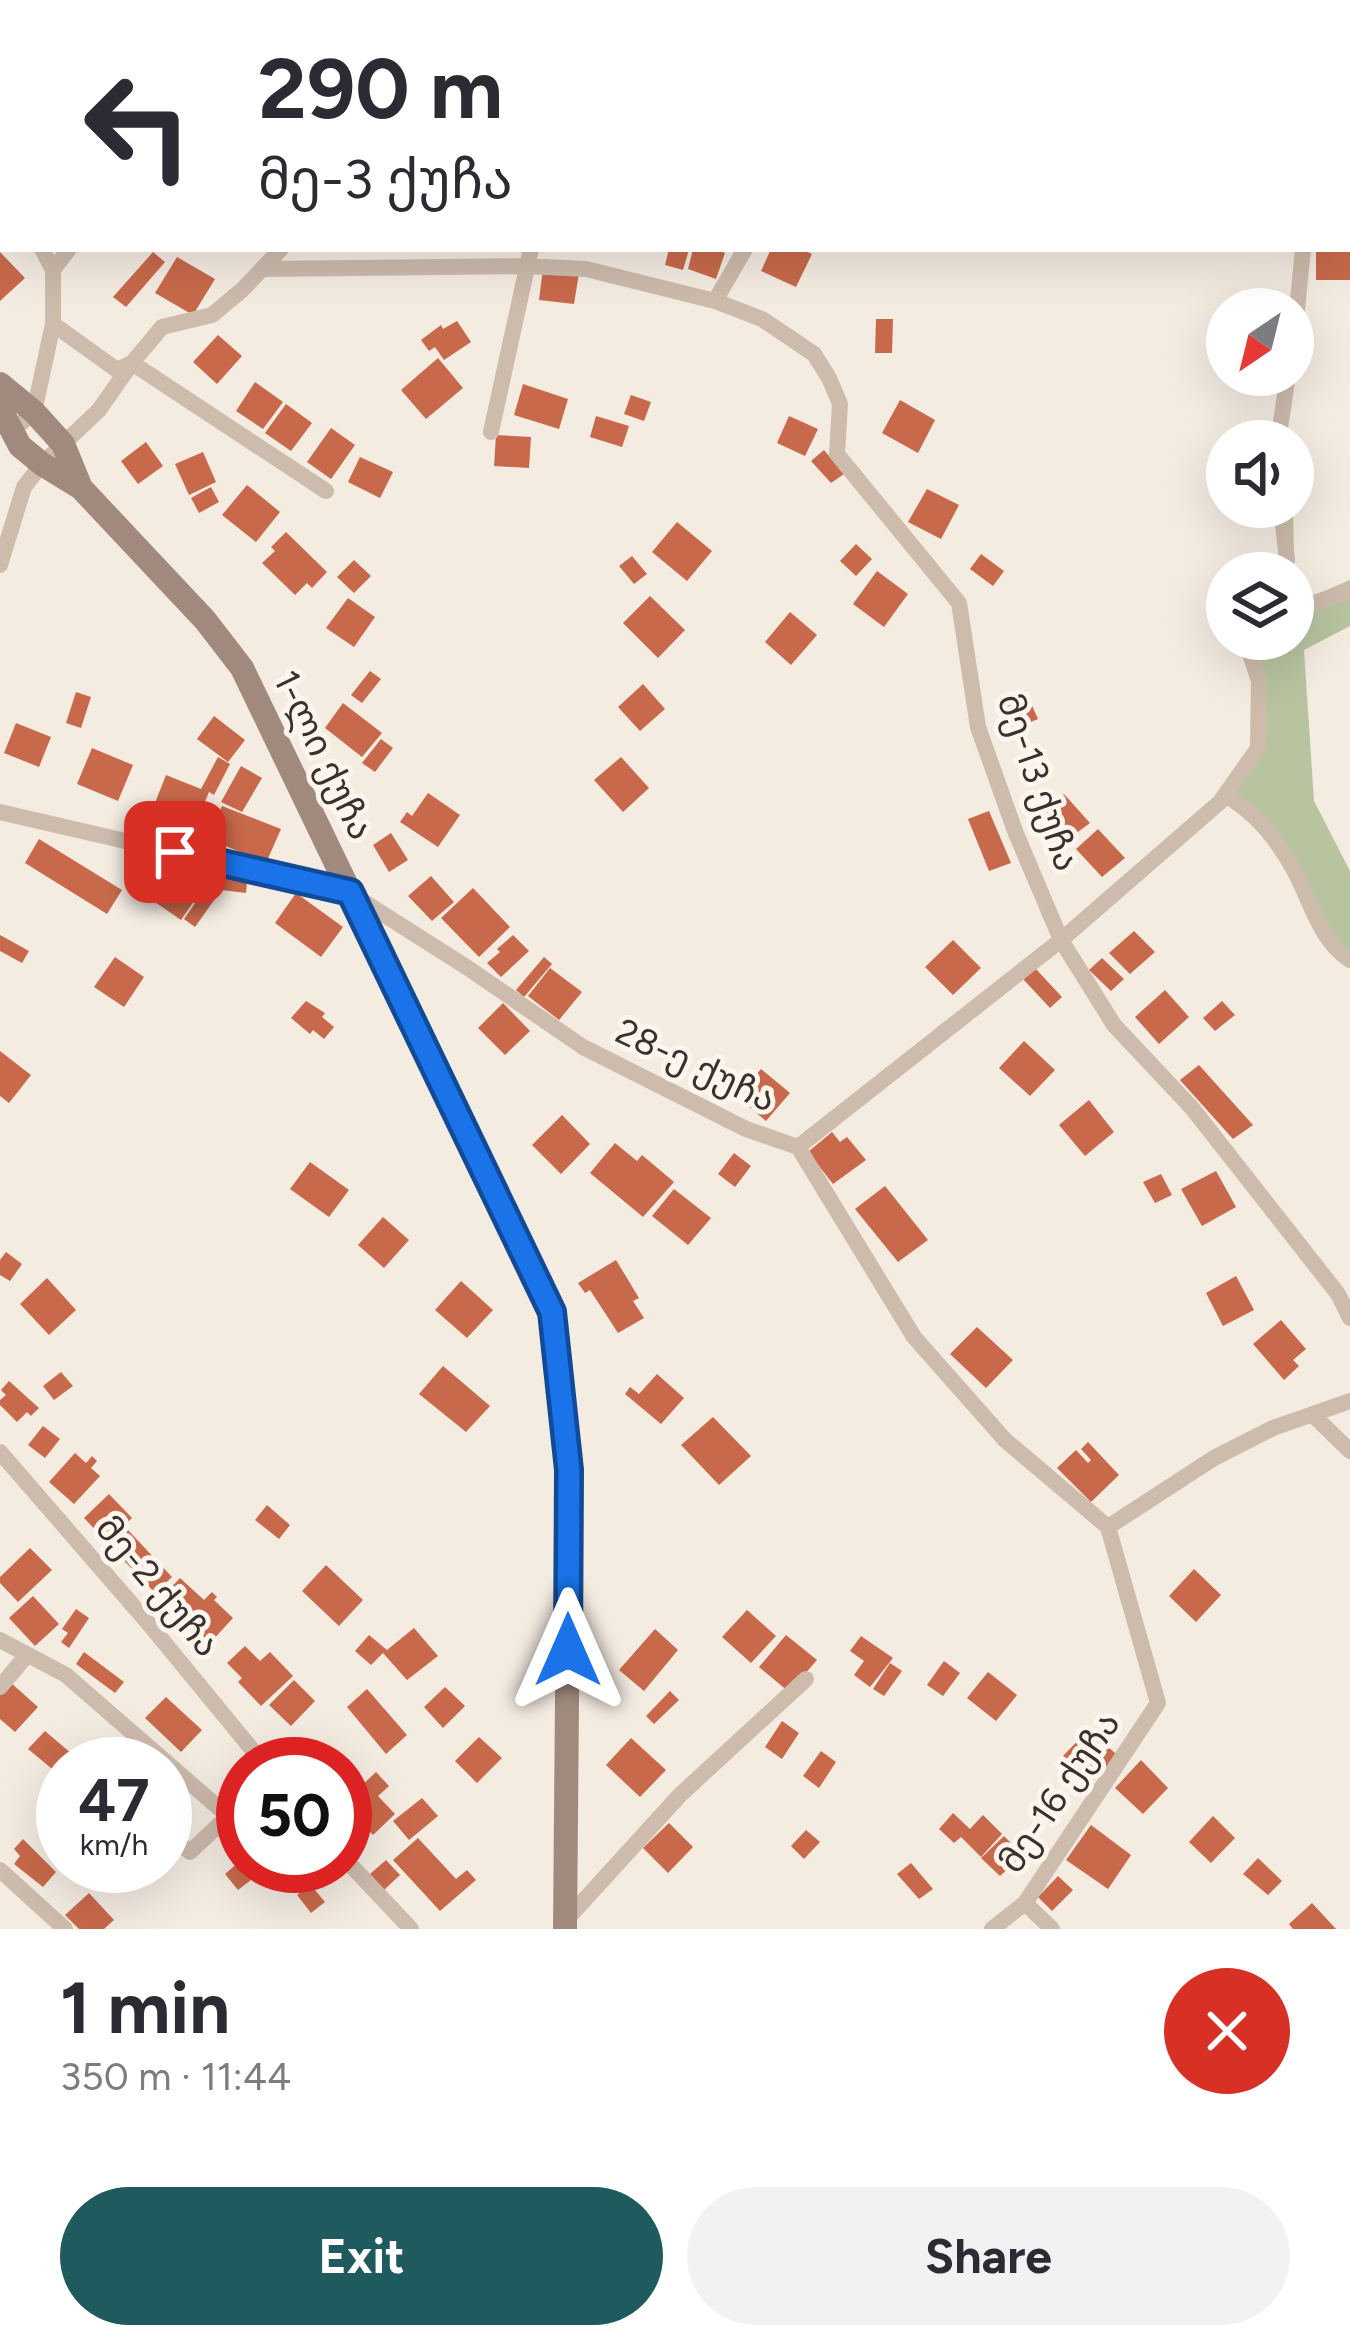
<!DOCTYPE html>
<html lang="en">
<head>
<meta charset="utf-8">
<style>
  :root { --surface:#fff; --page:#f2f2f3; --text:#2b2b33; --muted:#7c7c81; --accent:#1f5a5e }
  body { margin:0; font-family:Figtree,"Noto Sans Georgian",sans-serif; background:var(--page); color:var(--text); height:100vh; display:flex; flex-direction:column; font-size:45px; white-space:nowrap }
  * { box-sizing:border-box; margin:0 }
  p { font-size:39px; color:var(--muted) }
  .icon { flex:none; width:66px; height:66px; fill:none; stroke:currentColor; stroke-width:2; stroke-linecap:round; stroke-linejoin:round }
  .map { position:relative; height:1929px; overflow:hidden }
  .details { display:flex; flex-direction:column; background:var(--surface); flex:1 }
  .details>* { flex:none }
  .hud { position:absolute; left:0px; top:0px; width:1350px; height:252px; box-shadow:0 12px 48px #0002; background:#fff; color:var(--text); overflow:hidden }
  .needle { width:78px; rotate:215deg }
  .buttons { position:absolute; left:1206px; top:288px; display:grid; gap:24px }
  .buttons a { display:grid; place-items:center; width:108px; height:108px; border-radius:50%; background:var(--surface); box-shadow:0 12px 48px #0002; font-size:60px }
  .speed { position:absolute; left:36px; top:1737px; display:flex; gap:24px; font-size:60px; font-weight:700; text-align:center }
  .speed>* { display:grid; place-content:center; width:156px; height:156px; border-radius:50%; background:var(--surface); box-shadow:0 12px 48px #0002; line-height:1 }
  .speed small { font-size:30px; font-weight:400 }
  .speed .limit { border:18px solid #d22; background:#fff; color:#111 }
  .pin { position:absolute; display:grid; place-items:center; width:102px; height:102px; color:#fff; margin:-51px; border-radius:24px; box-shadow:0 6px 18px #0006 }
  .me { position:absolute; width:132px; margin:-66px; rotate:0deg; stroke-linejoin:round; filter:drop-shadow(0 0 9px #0008) }
  .turn { display:flex; align-items:center; gap:42px; height:252px; padding:0 60px; font-size:54px }
  .turn .icon { width:156px; height:156px; stroke-width:2.5 }
  .turn b { display:block; font-size:84px; line-height:102px }
  .round { display:grid; place-items:center; flex:none; width:126px; height:126px; border-radius:63px; background:var(--page) }
  .headline { display:flex; align-items:center; justify-content:space-between; height:204px; padding:0 60px }
  h1 { font-size:72px; font-weight:700; line-height:90px }
  .action { display:flex; gap:24px; margin-top:auto; padding:24px 60px }
  .action a { flex:1; height:138px; border-radius:72px; background:var(--accent); color:#fff; font-size:48px; font-weight:700; line-height:138px; text-align:center }
  .action a+a { background:var(--page); color:var(--text) }
  .map>svg:first-child { display:block }
  .green { fill:#b8c4a0 }
  .building { fill:#c8694b }
  .lines { fill:none; stroke-linecap:round; stroke-linejoin:round }
  .street { stroke:#cdbbac; stroke-width:16 }
  .secondary { stroke:#a18a7d; stroke-width:24 }
  .route-casing { stroke:#114b97; stroke-width:30 }
  .route { stroke:#1a73e8; stroke-width:21 }
  .labels { text-anchor:middle; dominant-baseline:central; stroke-width:10; stroke-linejoin:round; paint-order:stroke }
  .street-label { font-size:36px; fill:#3b302b; stroke:#fbf5ee }
</style>
</head>
<body>
<div class="map">
<svg width="1350" height="1929" viewBox="0 0 1350 1929">
  <rect width="100%" height="100%" fill="#f4ebe1"/>
  <!-- green -->
  <path class="green" d="M1293 501 1294 564 1303 595H1315L1350 580V626L1304 650 1314 801 1350 871V960L1294 871 1226 795 1258 748 1259 681 1245 639H1293V573H1281V507H1293Z"/>
  <!-- building -->
  <path class="building" d="M669 249 689 250 683 270 665 265Z
    M693 249H713L725 253 716 279 688 269Z
    M771 249H801L812 254 796 287 761 271Z
    M1316 249H1350V280H1316Z
    M0 252 25 278 0 301Z
    M153 252 165 262 126 307 113 297Z
    M177 257 215 279 193 315 155 293Z
    M543 268 579 273 574 304 539 300Z
    M876 319H893L892 353H875Z
    M457 321 471 342 444 360 435 347 429 351 421 340 441 325 443 329Z
    M218 335 242 356 217 384 193 362Z
    M438 358 463 388 426 419 401 390Z
    M255 382 283 402 263 429 236 411Z
    M523 384 568 399 559 429 514 415Z
    M631 395 651 402 644 421 624 414Z
    M900 400 935 420 918 453 882 433Z
    M286 404 312 423 291 451 265 433Z
    M596 416 629 426 622 447 590 437Z
    M789 416 818 429 805 456 777 443Z
    M331 428 355 445 331 479 307 462Z
    M496 435 531 437 529 468 494 466Z
    M146 442 163 466 138 484 121 461Z
    M824 450 844 474 831 483 811 461Z
    M203 452 216 482 189 495 175 464Z
    M360 457 393 472 380 498 348 482Z
    M247 485 280 512 256 542 222 515Z
    M211 487 219 502 199 513 191 498Z
    M927 489 959 505 941 539 908 522Z
    M677 522 712 551 687 581 652 552Z
    M286 532 327 572 312 588 307 583 295 595 262 563 275 551 271 547Z
    M856 544 872 559 856 576 840 561Z
    M981 554 1004 571 993 586 970 569Z
    M632 556 647 574 634 584 619 566Z
    M354 560 371 576 354 593 337 577Z
    M877 571 908 594 884 627 853 604Z
    M650 596 685 630 658 658 623 623Z
    M348 598 375 617 354 647 326 628Z
    M790 612 817 635 791 665 765 642Z
    M370 671 381 679 362 703 351 695Z
    M643 684 665 709 640 731 618 707Z
    M1025 690 1038 719 1009 731 997 701Z
    M76 692 91 697 81 728 66 723Z
    M343 703 382 733 362 757 325 728Z
    M214 716 245 740 228 762 197 739Z
    M16 723 51 737 39 767 4 753Z
    M381 739 393 748 375 772 362 763Z
    M92 748 133 765 118 801 77 784Z
    M218 757 230 764 214 795 209 792 194 829 151 813 166 775 201 789Z
    M621 757 649 788 623 812 594 780Z
    M241 766 262 778 242 812 221 802Z
    M428 793 460 815 438 847 400 822 407 812 412 816Z
    M1064 794 1090 823 1067 840 1042 812Z
    M222 806 281 829 266 863 209 839Z
    M989 811 1011 863 989 871 968 819Z
    M1098 829 1125 858 1102 877 1076 849Z
    M391 833 408 860 389 872 373 845Z
    M39 839 122 890 107 914 25 863Z
    M207 868 248 873 246 893 205 888Z
    M167 871 200 892 181 920 149 898Z
    M431 876 454 902 432 921 408 896Z
    M206 888 217 896 195 927 184 919Z
    M473 888 510 927 479 957 441 918Z
    M296 893 343 927 321 957 275 923Z
    M1134 931 1155 952 1130 974 1109 953Z
    M0 935 29 951 22 963 0 951Z
    M513 935 529 951 501 977 487 963 500 952 497 949Z
    M953 940 981 968 953 995 925 967Z
    M115 957 144 977 124 1007 94 987Z
    M544 957 552 964 524 997 516 990Z
    M1102 958 1124 979 1111 991 1089 970Z
    M550 968 582 992 559 1020 528 996Z
    M1035 968 1062 997 1050 1008 1023 979Z
    M1165 990 1189 1017 1159 1044 1135 1017Z
    M306 1001 325 1013 322 1017 334 1027 324 1039 313 1030 310 1034 291 1018Z
    M1222 1001 1235 1015 1215 1031 1203 1018Z
    M503 1003 530 1031 505 1055 478 1028Z
    M1024 1041 1055 1070 1030 1096 999 1068Z
    M0 1051 31 1075 9 1103 0 1096Z
    M1199 1065 1253 1125 1233 1139 1180 1080Z
    M761 1069 790 1093 766 1121 737 1097Z
    M1089 1100 1114 1132 1085 1156 1059 1125Z
    M562 1115 590 1144 561 1174 532 1145Z
    M832 1132 840 1142 847 1137 866 1160 833 1184 808 1152Z
    M615 1143 637 1161 642 1155 674 1182 643 1217 590 1173Z
    M734 1153 751 1166 735 1187 718 1174Z
    M310 1162 349 1190 329 1217 290 1189Z
    M1216 1171 1236 1207 1202 1226 1181 1189Z
    M1161 1174 1172 1195 1155 1203 1143 1182Z
    M885 1186 928 1240 898 1262 855 1209Z
    M674 1189 711 1218 688 1245 652 1216Z
    M383 1217 409 1240 384 1268 358 1245Z
    M6 1252 22 1264 10 1281 0 1275V1260Z
    M616 1260 639 1298 633 1301 644 1318 618 1333 590 1290 585 1293 578 1283Z
    M1236 1276 1254 1310 1223 1326 1206 1293Z
    M47 1278 76 1310 49 1335 20 1304Z
    M461 1281 493 1310 467 1338 435 1310Z
    M1281 1320 1306 1349 1293 1360 1299 1366 1284 1380 1253 1344Z
    M977 1327 1013 1360 986 1388 950 1354Z
    M443 1366 490 1406 466 1432 419 1394Z
    M61 1372 73 1386 54 1400 43 1386Z
    M657 1374 684 1398 661 1424 625 1394 630 1387 639 1394Z
    M9 1381 39 1408 31 1416 27 1412 17 1422 0 1405V1400L6 1395 1 1390Z
    M713 1417 751 1456 719 1485 681 1445Z
    M43 1426 60 1439 45 1458 28 1445Z
    M1088 1442 1119 1475 1091 1502 1057 1468 1076 1450 1088 1463 1091 1460 1081 1449Z
    M75 1453 86 1463 92 1456 97 1461 91 1468 100 1476 74 1504 49 1482Z
    M109 1494 132 1518 107 1542 84 1518Z
    M267 1505 290 1525 279 1539 255 1520Z
    M128 1530 172 1577 155 1593 111 1547Z
    M30 1548 52 1570 18 1602 0 1583V1577Z
    M326 1565 363 1600 339 1626 302 1591Z
    M1194 1569 1221 1595 1196 1622 1169 1596Z
    M180 1578 204 1600 212 1592 217 1597 214 1600 233 1618 210 1643 162 1597Z
    M33 1596 59 1624 35 1646 9 1618Z
    M76 1609 89 1618 69 1648 61 1642 68 1633 62 1629Z
    M747 1610 776 1636 751 1663 722 1637Z
    M414 1628 438 1656 407 1680 383 1653 371 1665 355 1651 369 1635 387 1650Z
    M655 1629 678 1650 644 1691 619 1670Z
    M786 1635 817 1660 789 1692 759 1667Z
    M861 1636 893 1658 870 1687 854 1675 864 1661 850 1651Z
    M245 1646 260 1661 270 1652 293 1676 261 1706 238 1682 242 1678 227 1663Z
    M84 1652 124 1682 115 1693 76 1664Z
    M944 1661 960 1673 943 1696 927 1685Z
    M890 1663 902 1671 884 1696 873 1689Z
    M988 1672 1017 1695 996 1721 967 1698Z
    M294 1680 315 1701 291 1726 269 1705Z
    M10 1682 38 1707 15 1732 0 1719V1692Z
    M445 1687 465 1706 443 1728 424 1707Z
    M367 1689 407 1735 386 1754 347 1707Z
    M670 1691 679 1700 654 1724 646 1716Z
    M166 1697 202 1730 181 1752 145 1718Z
    M782 1721 799 1733 782 1759 765 1747Z
    M1089 1729 1117 1755 1092 1782 1063 1756Z
    M45 1731 79 1760 76 1764H63V1778L28 1749Z
    M479 1737 502 1758 477 1783 455 1761Z
    M631 1738 666 1770 640 1797 606 1765Z
    M317 1740 329 1752 326 1756 330 1760 326 1764 321 1760 317 1764H306L299 1756Z
    M821 1751 836 1762 819 1788 803 1776Z
    M1141 1760 1168 1788 1143 1814 1115 1788Z
    M376 1772 389 1786 378 1796 395 1814 373 1835 355 1817 371 1802 359 1788Z
    M422 1798 438 1816 409 1840 393 1821Z
    M953 1813 970 1829 983 1815 1002 1834 981 1857 961 1837 954 1843 939 1829Z
    M1213 1816 1235 1838 1211 1863 1189 1842Z
    M669 1823 693 1847 668 1873 643 1848Z
    M1091 1825 1131 1855 1108 1889 1066 1860Z
    M806 1830 820 1842 804 1859 791 1846Z
    M1004 1836 1023 1855 1000 1876 981 1858Z
    M418 1838 456 1879 467 1870 476 1880 440 1911 393 1860Z
    M23 1839 56 1872 43 1887 14 1864 20 1856 14 1849Z
    M1258 1858 1282 1881 1268 1895 1243 1874Z
    M386 1860 400 1875 384 1890 370 1874Z
    M240 1861 255 1877 238 1890 225 1874Z
    M911 1863 933 1889 919 1899 897 1874Z
    M1058 1876 1073 1890 1052 1911 1038 1897Z
    M310 1884 325 1902 311 1913 297 1895Z
    M89 1893 114 1920 104 1929H79L65 1915Z
    M1312 1903 1336 1929H1293L1289 1924Z"/>
  <g class="lines">
    <!-- street -->
    <path class="street" d="M261 3 264 0
      M468 3 470 0
      M1347 83 1350 78
      M0 172 3 178
      M262 269 525 266 586 269 715 301 762 319 814 354 829 378 840 404 837 454 959 603 978 727 1015 831 1061 940 1114 1025 1192 1108 1338 1294 1350 1318
      M53 270 69 249
      M715 301 745 249
      M53 324 117 370 132 363 326 491
      M1293 350 1303 249
      M12 431 34 412 53 324V270L42 249
      M491 432 531 249
      M1278 441 1288 375
      M1281 507 1287 560 1281 573
      M0 565 24 487 42 464 99 410 132 363 162 327 212 315 242 290 281 249
      M1293 600 1308 605 1350 591
      M1225 795C1257 813 1278 840 1295 872 1311 902 1320 941 1350 960
      M0 812 350 893 468 968 583 1047 746 1129 798 1147
      M798 1147 1061 940 1220 802 1258 748 1259 681 1245 639
      M798 1147 914 1337 1005 1440 1108 1527
      M1312 1414 1350 1451
      M0 1452 149 1624 264 1764
      M1108 1527 1214 1458 1273 1428 1350 1401
      M0 1640 66 1675 228 1816
      M0 1687 27 1655
      M165 1833 190 1852 243 1802
      M345 1859 411 1929
      M0 1870 65 1929
      M1025 1903 1052 1929
      M566 1920 680 1795 806 1679
      M992 1929 1025 1903 1158 1703 1108 1527"/>
    <!-- secondary -->
    <path class="secondary" d="M0 384 34 412 63 444 81 488
      M0 408 20 446 42 464 81 488 205 620 242 668 552 1312 569 1470 565 1929"/>
  </g>
  <g class="lines">
    <!-- route casing -->
    <g class="route-casing">
      <path id="route" d="M175 852 350 892 552 1312 569 1470 568 1650"/>
    </g>
    <!-- route -->
    <use href="#route" class="route"/>
  </g>
  <g class="labels">
    <!-- street labels -->
    <g class="street-label">
      <text transform="translate(324 755) rotate(64)">1-ლი ქუჩა</text>
      <text transform="translate(1039 782) rotate(71)">მე-13 ქუჩა</text>
      <text transform="translate(696 1065) rotate(25)">28-ე ქუჩა</text>
      <text transform="translate(158 1586) rotate(50)">მე-2 ქუჩა</text>
      <text transform="translate(1059 1792) rotate(-56)">მე-16 ქუჩა</text>
    </g>
  </g>
</svg>
<div class="buttons">
<a><svg class="needle" viewBox="-14 -14 28 28"><path d="M0-13l5 13h-10z" fill="#e53935"/><path d="M0 13l5-13h-10z" fill="#7c7c81"/></svg></a>
<a><svg class="icon" aria-label="sound" viewBox="0 0 24 24"><path d="M4 9h4l5-4v14l-5-4H4zM17 9q2 3 0 6"/></svg></a>
<a><svg class="icon" aria-label="layers" viewBox="0 0 24 24"><path d="M12 4l9 5-9 5-9-5zM3 14l9 5 9-5"/></svg></a>
</div>
<div class="speed"><div>47<small>km/h</small></div><div class="limit">50</div></div>
<div class="pin" style="left:175px;top:852px;background:#d93025"><svg class="icon" aria-label="arrive" viewBox="0 0 24 24"><path d="M6 21V4h12l-3 4 3 4H6"/></svg></div>
<svg class="me" style="left:568px;top:1650px" viewBox="-20 -20 40 40"><path d="M0-17L14 15 0 8-14 15z" fill="#1a73e8" stroke="#fff" stroke-width="4"/></svg>
<div class="hud">
<div class="turn"><svg class="icon" aria-label="left" viewBox="0 0 24 24"><path d="M17 20v-9H6M10 6l-5 5 5 5"/></svg><div><b>290 m</b>მე-3 ქუჩა</div></div>
</div>
</div>
<section class="details">
<div class="headline"><div><h1>1 min</h1><p>350 m · 11:44</p></div><a class="round" style="background:#d93025;color:#fff"><svg class="icon" aria-label="close" viewBox="0 0 24 24"><path d="M6 6l12 12M18 6L6 18"/></svg></a></div>
<div class="action"><a>Exit</a><a>Share</a></div>
</section>
</body>
</html>
